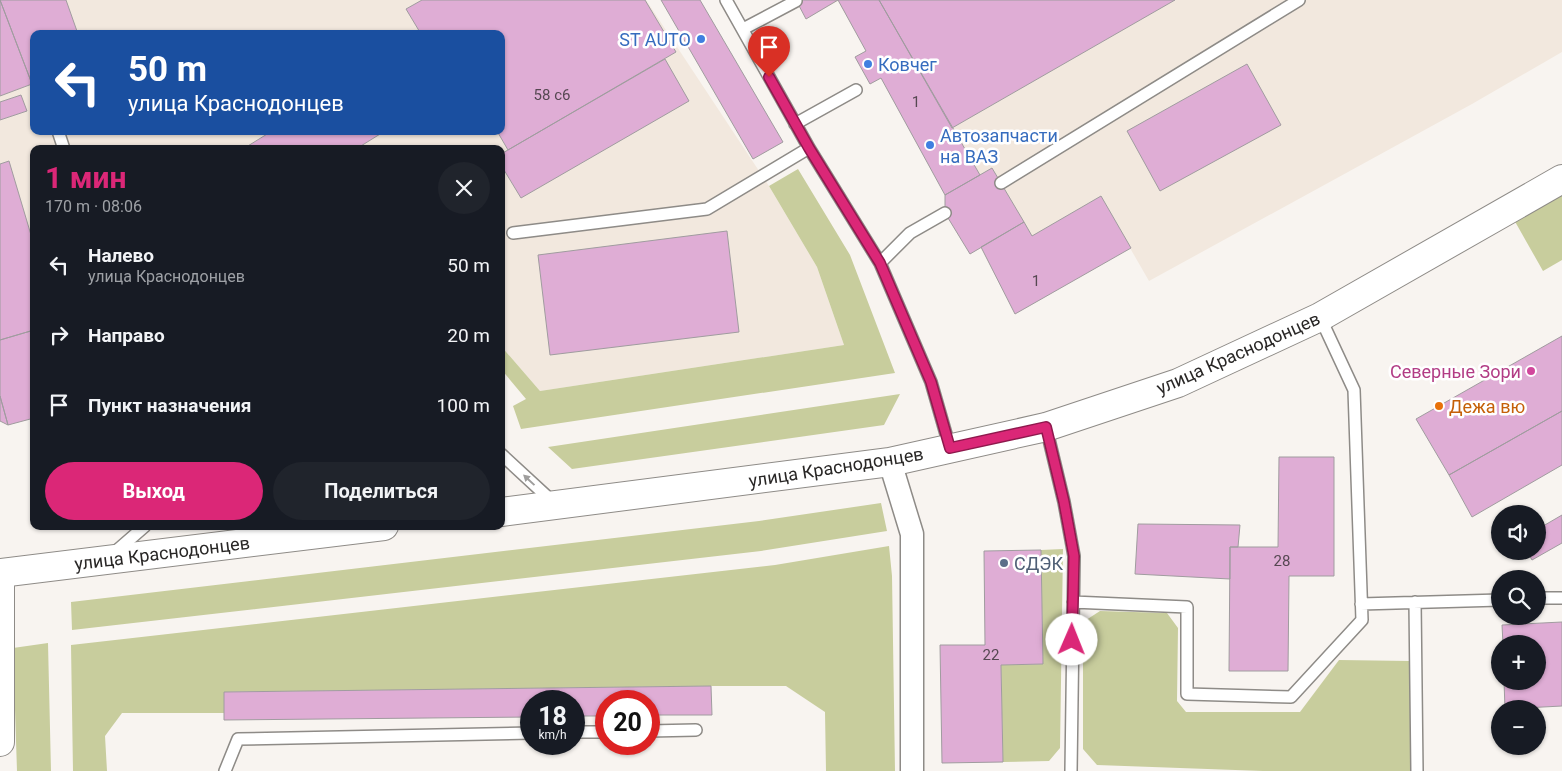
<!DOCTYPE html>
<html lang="ru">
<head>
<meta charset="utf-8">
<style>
  :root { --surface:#171b24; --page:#20242c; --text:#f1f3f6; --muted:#9ea1a6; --accent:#db2777 }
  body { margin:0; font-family:Roboto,sans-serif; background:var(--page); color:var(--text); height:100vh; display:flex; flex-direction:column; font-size:19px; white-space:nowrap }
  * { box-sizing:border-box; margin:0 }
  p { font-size:16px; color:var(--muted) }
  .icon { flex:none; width:28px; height:28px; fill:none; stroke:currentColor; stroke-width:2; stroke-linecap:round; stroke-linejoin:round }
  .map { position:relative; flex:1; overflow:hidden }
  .sheet { position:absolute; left:30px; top:145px; width:475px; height:385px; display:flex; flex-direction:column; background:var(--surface); border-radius:10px; box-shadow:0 1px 4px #0004 }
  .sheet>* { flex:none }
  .hud { position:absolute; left:30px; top:30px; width:475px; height:105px; border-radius:10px; box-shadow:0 1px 4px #0004; background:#1a4fa0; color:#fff; overflow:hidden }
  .tools { position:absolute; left:1491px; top:505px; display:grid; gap:10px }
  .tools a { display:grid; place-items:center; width:55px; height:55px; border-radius:50%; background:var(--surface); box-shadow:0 1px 4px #0004; font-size:25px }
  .speed { position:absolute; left:520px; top:690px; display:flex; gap:10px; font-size:25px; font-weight:700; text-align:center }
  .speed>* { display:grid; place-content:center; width:65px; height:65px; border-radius:50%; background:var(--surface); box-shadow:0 1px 4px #0004; line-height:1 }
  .speed small { font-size:12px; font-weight:400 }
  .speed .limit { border:8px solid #d22; background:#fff; color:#111 }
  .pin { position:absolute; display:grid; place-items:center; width:42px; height:42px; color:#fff; margin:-51px -21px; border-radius:50% 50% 50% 0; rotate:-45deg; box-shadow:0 0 5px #0007 }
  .pin .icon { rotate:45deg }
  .me { position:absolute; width:55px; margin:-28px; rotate:1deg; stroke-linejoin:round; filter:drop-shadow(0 0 4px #0008) }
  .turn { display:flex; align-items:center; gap:18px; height:105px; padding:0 15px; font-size:22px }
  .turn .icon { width:65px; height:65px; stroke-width:2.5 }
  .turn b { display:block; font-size:35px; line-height:42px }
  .round { display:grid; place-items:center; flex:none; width:52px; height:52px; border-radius:26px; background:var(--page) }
  .summary { display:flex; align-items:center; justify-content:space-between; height:85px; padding:0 15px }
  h1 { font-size:30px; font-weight:700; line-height:38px; color:var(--accent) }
  .button { display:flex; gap:10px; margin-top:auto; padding:10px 15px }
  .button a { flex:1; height:58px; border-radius:30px; background:var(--accent); color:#fff; font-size:20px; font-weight:700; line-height:58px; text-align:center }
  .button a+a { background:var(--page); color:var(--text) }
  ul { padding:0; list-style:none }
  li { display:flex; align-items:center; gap:15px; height:70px; padding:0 15px }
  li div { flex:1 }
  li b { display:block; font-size:19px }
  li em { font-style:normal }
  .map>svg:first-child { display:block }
  .built { fill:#f2e8de }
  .green { fill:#c8cd9d }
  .building { fill:#dfadd5; stroke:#a09c9f }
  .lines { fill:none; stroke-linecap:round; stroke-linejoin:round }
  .service-casing { stroke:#8e8b87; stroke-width:14 }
  .minor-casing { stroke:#8e8b87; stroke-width:25 }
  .secondary-casing { stroke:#8e8b87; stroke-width:30 }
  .service { stroke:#fff; stroke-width:11 }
  .minor { stroke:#fff; stroke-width:22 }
  .secondary { stroke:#fff; stroke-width:28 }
  .oneway { fill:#9f9e9d }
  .route-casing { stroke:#8e194d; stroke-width:12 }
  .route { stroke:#db2777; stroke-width:9 }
  .shop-dot { fill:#3f7fe0; stroke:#fff; stroke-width:2 }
  .hotel-dot { fill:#d1479c; stroke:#fff; stroke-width:2 }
  .food-dot { fill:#e8710a; stroke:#fff; stroke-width:2 }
  .service-dot { fill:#5c6f8a; stroke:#fff; stroke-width:2 }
  .labels { text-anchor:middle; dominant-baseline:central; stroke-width:5; stroke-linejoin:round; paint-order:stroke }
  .number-label { font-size:15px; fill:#564852 }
  .shop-label { font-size:18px; fill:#366cbe; stroke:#fff; text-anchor:start }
  .street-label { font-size:18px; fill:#292726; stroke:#fff }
  .hotel-label { font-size:18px; fill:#b23c85; stroke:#fff; text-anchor:end }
  .food-label { font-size:18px; fill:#c56008; stroke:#fff; text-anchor:start }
  .service-label { font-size:18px; fill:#4e5e75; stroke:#fff; text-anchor:start }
</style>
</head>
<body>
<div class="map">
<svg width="1562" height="771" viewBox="0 0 1562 771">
  <rect width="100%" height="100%" fill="#f8f4f0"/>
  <!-- built -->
  <path class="built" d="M0 0H646L769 186 817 267 844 345 540 391 501 346V149H356L385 131H501V34H34V131H272L243 149H34V418L8 425 0 421V96L32 84Z
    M796 0H1562V52L1472 104 1149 281 1130 248 1015 314 981 248 970 254 945 213V195L881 78 870 84 855 57 866 51 838 1 806 19Z"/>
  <!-- green -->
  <path class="green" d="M798 169 850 255 895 373 521 429 513 406 526 399 501 369V346L540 391 844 345 817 267 769 186Z
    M1562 190V260L1543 271 1513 218Z
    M900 394 884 425 572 469 548 447Z
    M881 503 887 531 761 551 72 630 71 602 759 521Z
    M889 546 892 576 895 771H826L825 712 786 686H711L224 692V713H122L105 736 107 771H73L71 645 775 565Z
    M1063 549 1060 748 1049 761 1003 762 1001 665 1043 664 1041 550Z
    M1100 611 1167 613 1178 628 1177 701 1186 712H1300L1339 660 1410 661V771H1263L1097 765 1083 749V622Z
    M48 643 51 771H17L13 648Z"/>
  <!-- building -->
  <path class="building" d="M0 0H66L78 34H34V84H32Z
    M0 0 32 84 0 96Z
    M422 0H645L676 52 508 150 497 131H501V34H421L406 9Z
    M661 0H700L783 142 753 159Z
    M796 0H879L980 175 945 195 881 78 870 84 855 57 866 51 838 0 806 19Z
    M879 0H1175L952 128Z
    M665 59 689 101 521 198 501 165V154Z
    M1247 64 1281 125 1160 191 1127 131Z
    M21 95 27 111 0 120V102Z
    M272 131H385L356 149H243Z
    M9 161 34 245V330L0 340V164Z
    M992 168 1024 222 970 254 945 213V195Z
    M1101 196 1131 248 1015 314 981 247 1024 222 1032 236Z
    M727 231 739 332 550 355 538 255Z
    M34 330V418L8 425 0 396V340Z
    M1562 336V411L1449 475 1416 419Z
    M0 396 8 425 0 421Z
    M1562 411V465L1472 517 1449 475Z
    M1279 457H1334V576H1289L1288 671H1229L1230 547H1278Z
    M1562 515V543L1532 560 1527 551H1538V529Z
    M1138 524 1240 525 1238 547H1230V579L1135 574Z
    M1041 550 1043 664 1001 665 1003 762 942 763 940 645H985L984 551Z
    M1562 622V706L1505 709 1504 681H1538V644H1503L1502 625Z
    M711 686 712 715H649V701H606V716H574V701H531V717L224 720V692Z"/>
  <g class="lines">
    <!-- service casing -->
    <g class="service-casing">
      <path id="service" d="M726 0 809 148 880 263 931 382 950 448
        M743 29 796 1
        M795 124 856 90
        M58 131 64 149
        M1001 183 1299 0
        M513 233 707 209 809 148
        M880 263 910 233 945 213
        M1046 427 1064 502 1074 556 1071 771
        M501 454 553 502
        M114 553 145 526
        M1538 598H1562
        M1073 602 1187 607V694L1291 697 1362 620 1354 390 1320 317
        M1415 602 1417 771
        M1361 604 1500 600
        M649 731 696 730
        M574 732H606
        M225 771 238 739 531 733"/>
    </g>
    <!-- minor casing -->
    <g class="minor-casing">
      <path id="minor" d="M890 462 912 534V771"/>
    </g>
    <!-- secondary casing -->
    <g class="secondary-casing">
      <path id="secondary" d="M501 512 890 462 1046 427 1178 383 1320 317 1562 179
        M0 573 384 526
        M0 742V573"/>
    </g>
    <!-- service -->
    <use href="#service" class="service"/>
    <!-- minor -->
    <use href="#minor" class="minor"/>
    <!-- secondary -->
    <use href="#secondary" class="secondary"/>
  </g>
  <!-- one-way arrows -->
  <defs><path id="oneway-solid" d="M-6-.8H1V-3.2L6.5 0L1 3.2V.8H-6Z" transform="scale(1.25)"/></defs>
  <use class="oneway" href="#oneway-solid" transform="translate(529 480) rotate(-137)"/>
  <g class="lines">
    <!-- route casing -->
    <g class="route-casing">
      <path id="route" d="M769 77 809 148 880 263 931 382 950 448 1046 427 1064 502 1074 556 1072 640"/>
    </g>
    <!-- route -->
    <use href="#route" class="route"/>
  </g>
  <!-- markers -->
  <g class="shop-dot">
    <circle cx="701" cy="39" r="5"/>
    <circle cx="868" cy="64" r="5"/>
    <circle cx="930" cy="145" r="5"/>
  </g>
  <circle class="hotel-dot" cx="1531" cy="371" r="5"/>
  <circle class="food-dot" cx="1439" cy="406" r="5"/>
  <circle class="service-dot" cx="1004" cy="563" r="5"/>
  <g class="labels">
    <!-- number labels -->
    <g class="number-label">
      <text x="552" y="95">58 с6</text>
      <text x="916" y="102">1</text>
      <text x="1036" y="281">1</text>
      <text x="1282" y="561">28</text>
      <text x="991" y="655">22</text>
    </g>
    <!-- shop labels -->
    <g class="shop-label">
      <text x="691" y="39" text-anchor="end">ST AUTO</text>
      <text x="878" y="64">Ковчег</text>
      <text x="940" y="135">Автозапчасти<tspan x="940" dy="21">на ВАЗ</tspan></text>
    </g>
    <!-- street labels -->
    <g class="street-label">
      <text transform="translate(1238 353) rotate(-24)">улица Краснодонцев</text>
      <text transform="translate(836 467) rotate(-9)">улица Краснодонцев</text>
      <text transform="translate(162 553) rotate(-7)">улица Краснодонцев</text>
    </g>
    <!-- hotel labels -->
    <g class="hotel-label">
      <text x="1521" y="371">Северные Зори</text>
    </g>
    <!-- food labels -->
    <g class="food-label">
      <text x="1449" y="406">Дежа вю</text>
    </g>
    <!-- service labels -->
    <g class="service-label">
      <text x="1014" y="563">СДЭК</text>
    </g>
  </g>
</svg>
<div class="tools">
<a><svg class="icon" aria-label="sound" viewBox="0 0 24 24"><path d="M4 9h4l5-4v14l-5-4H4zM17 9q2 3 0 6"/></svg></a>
<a><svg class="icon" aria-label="search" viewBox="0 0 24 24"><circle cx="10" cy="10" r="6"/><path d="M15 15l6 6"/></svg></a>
<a>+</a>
<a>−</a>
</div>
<div class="speed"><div>18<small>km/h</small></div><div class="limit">20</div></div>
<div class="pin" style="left:769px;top:77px;background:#d93025"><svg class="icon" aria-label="arrive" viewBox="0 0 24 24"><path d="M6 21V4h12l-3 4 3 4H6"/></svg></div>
<svg class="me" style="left:1072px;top:640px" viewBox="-20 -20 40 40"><circle r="19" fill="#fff"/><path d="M0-13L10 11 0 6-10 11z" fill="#db2777"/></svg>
<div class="hud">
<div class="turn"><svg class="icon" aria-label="left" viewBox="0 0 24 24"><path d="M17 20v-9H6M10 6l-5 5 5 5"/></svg><div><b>50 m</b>улица Краснодонцев</div></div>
</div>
<section class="sheet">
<div class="summary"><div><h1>1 мин</h1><p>170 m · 08:06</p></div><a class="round"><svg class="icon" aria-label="close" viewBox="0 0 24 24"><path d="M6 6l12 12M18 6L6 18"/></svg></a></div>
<ul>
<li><svg class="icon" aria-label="left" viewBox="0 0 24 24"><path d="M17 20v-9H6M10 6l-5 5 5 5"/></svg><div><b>Налево</b><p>улица Краснодонцев</p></div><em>50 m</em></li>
<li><svg class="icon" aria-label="right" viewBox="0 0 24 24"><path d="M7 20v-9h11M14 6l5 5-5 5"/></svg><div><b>Направо</b></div><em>20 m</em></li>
<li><svg class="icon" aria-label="arrive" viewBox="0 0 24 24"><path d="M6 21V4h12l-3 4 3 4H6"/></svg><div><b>Пункт назначения</b></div><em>100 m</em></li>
</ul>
<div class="button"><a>Выход</a><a>Поделиться</a></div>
</section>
</div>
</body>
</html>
